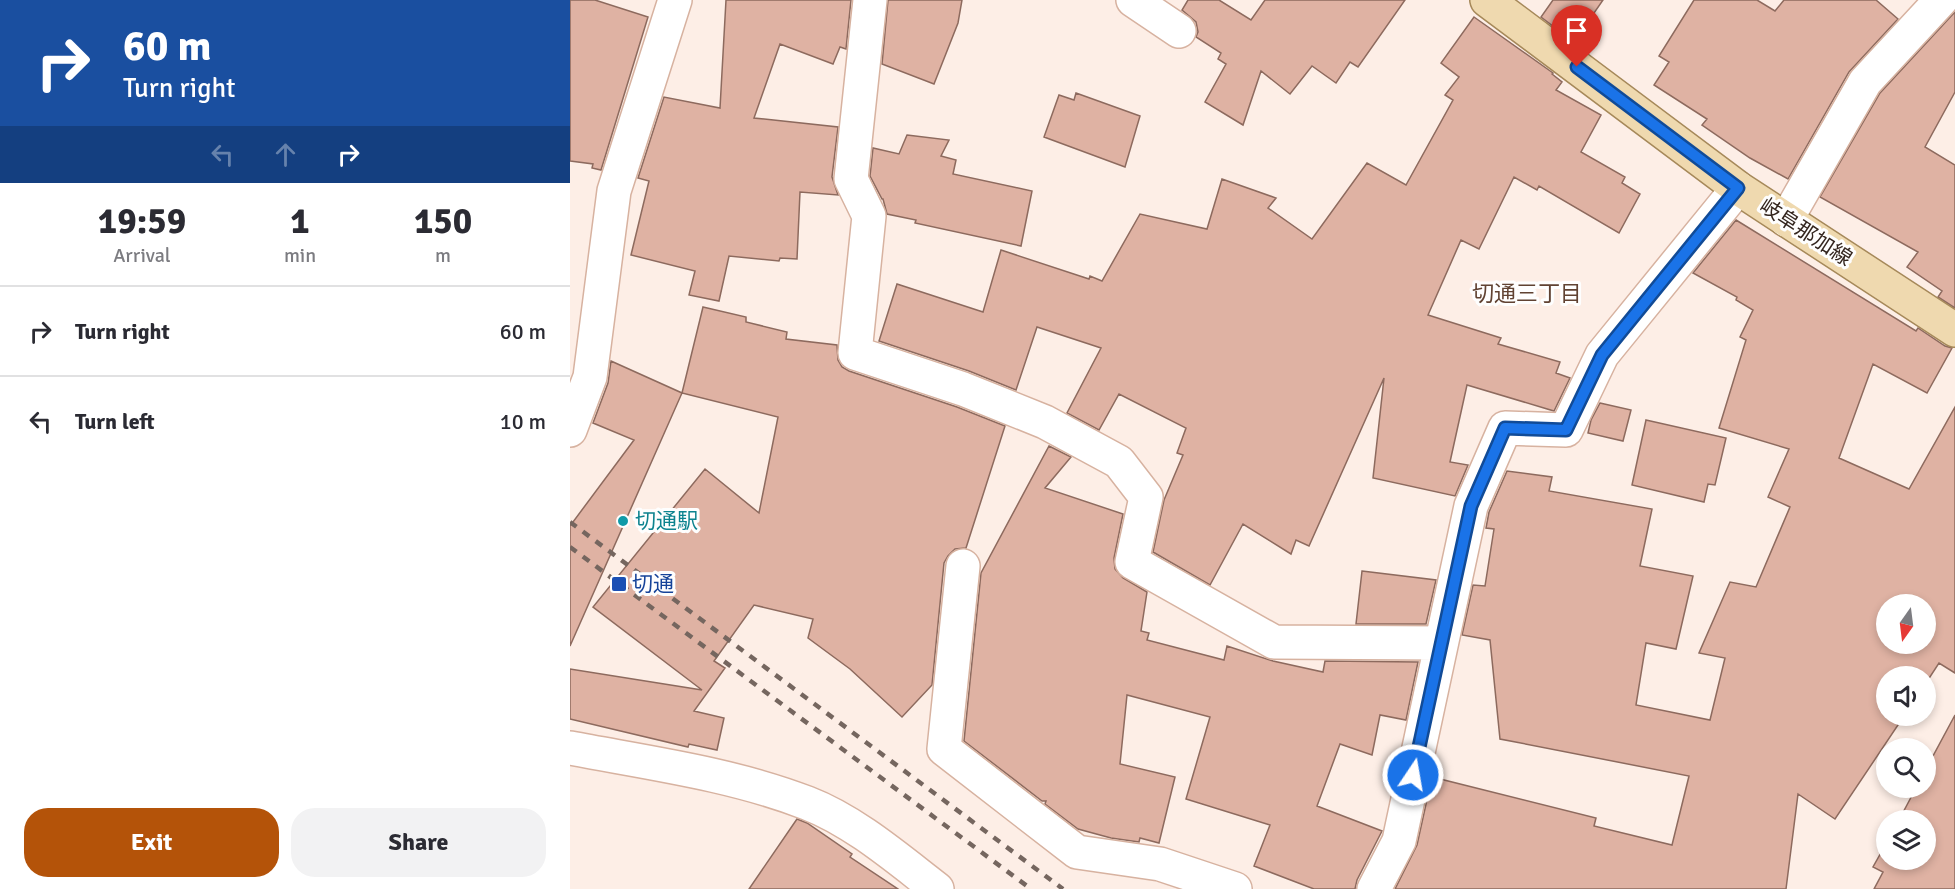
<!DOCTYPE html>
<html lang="en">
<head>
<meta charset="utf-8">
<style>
  :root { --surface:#fff; --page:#f2f2f3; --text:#2b2b33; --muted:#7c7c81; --line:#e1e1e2; --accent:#b45309 }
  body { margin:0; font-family:Signika,"Noto Sans JP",sans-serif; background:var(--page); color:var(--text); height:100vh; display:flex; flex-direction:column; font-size:22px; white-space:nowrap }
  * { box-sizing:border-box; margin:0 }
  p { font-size:20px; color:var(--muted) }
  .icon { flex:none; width:33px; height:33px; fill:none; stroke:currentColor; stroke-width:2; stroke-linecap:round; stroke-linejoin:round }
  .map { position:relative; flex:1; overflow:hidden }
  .details { display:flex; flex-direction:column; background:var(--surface); width:570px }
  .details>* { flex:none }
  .hud { background:#1a4fa0; color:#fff; overflow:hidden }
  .needle { width:39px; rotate:194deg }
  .fabs { position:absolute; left:1306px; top:594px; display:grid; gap:12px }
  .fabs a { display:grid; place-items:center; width:60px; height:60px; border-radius:50%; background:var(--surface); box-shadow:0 3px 9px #0003; font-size:30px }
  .pin { position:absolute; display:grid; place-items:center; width:51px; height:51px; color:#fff; margin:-62px -26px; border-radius:50% 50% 50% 0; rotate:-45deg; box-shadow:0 0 6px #0007 }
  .pin .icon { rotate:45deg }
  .me { position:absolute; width:66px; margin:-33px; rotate:12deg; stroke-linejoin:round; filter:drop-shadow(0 0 4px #0008) }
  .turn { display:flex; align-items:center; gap:21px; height:126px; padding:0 24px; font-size:27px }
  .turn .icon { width:78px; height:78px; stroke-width:2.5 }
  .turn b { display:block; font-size:42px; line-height:51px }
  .lanes { display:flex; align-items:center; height:57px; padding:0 24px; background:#0003; justify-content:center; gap:30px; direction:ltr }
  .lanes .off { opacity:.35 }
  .eta { display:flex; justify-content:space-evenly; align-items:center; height:102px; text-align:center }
  .eta b { font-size:36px; font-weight:800; line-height:42px }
  .action { display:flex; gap:12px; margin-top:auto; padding:12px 24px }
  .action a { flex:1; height:69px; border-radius:24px; background:var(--accent); color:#fff; font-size:24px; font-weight:800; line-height:69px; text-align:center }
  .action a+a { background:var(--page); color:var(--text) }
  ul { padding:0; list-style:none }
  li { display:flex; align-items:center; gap:18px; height:90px; padding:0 24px; border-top:2px solid var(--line) }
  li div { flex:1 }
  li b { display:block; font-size:22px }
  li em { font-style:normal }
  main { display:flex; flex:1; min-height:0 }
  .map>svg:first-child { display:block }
  .building { fill:#dfb2a3; stroke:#8d6a5e; stroke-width:1.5; fill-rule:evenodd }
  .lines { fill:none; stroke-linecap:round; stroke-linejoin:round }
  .minor-casing { stroke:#d7b2a0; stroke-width:36 }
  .major-casing { stroke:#a6895a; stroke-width:36 }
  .minor { stroke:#fff; stroke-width:33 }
  .major { stroke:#efd9af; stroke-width:33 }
  .rail { stroke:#75665f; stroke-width:4.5; stroke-dasharray:8 8; stroke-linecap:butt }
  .route-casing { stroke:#114b97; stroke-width:15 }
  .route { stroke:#1a73e8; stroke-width:10 }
  .culture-dot { fill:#0f9aa8; stroke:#fefefe; stroke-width:2 }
  .transit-dot { fill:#1a4fb4; stroke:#fefefe; stroke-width:2 }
  .labels { text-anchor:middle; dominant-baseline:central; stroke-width:6; stroke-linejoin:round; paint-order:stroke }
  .street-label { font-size:21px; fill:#34261f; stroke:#fefefe }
  .culture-label { font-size:21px; fill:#0d838f; stroke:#fefefe; text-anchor:start }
  .transit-label { font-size:21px; fill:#164399; stroke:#fefefe; text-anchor:start }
  .neighbourhood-label { font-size:22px; fill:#604232; stroke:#fefefe }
</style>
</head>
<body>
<main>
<section class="details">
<div class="hud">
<div class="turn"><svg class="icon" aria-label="right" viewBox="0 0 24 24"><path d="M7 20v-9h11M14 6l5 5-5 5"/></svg><div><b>60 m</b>Turn right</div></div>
<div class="lanes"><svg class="icon off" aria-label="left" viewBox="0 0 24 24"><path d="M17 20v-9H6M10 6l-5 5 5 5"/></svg><svg class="icon off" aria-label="ahead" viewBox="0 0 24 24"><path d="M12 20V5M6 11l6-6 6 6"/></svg><svg class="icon" aria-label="right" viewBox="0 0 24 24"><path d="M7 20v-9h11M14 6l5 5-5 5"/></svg></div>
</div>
<div class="eta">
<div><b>19:59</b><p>Arrival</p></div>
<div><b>1</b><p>min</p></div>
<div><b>150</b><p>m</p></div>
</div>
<ul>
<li><svg class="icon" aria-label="right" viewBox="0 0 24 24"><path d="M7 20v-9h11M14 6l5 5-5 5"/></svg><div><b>Turn right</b></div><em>60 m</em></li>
<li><svg class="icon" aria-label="left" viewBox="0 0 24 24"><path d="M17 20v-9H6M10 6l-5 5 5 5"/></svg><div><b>Turn left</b></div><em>10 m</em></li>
</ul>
<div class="action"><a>Exit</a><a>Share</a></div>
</section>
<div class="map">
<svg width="1385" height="889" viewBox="0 0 1385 889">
  <rect width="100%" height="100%" fill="#fdeee6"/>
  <!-- building -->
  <path class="building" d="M0 0H25L78 17 31 170 22 168 23 164 0 161Z
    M156 0H281L276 49 270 47 263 64 210 44 184 118 268 127 262 177 268 195 230 192 227 259 210 258 209 261 159 256 149 301 119 295 125 271 61 255 79 181 68 178 94 97 150 108Z
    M318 0H392L388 23 364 84 312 64Z
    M618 0H649L681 20 695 0H835L788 67 780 62 766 83 742 66 720 94 691 71 673 125 635 102 656 64 648 59 651 53 626 37 628 32 626 22 612 10Z
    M983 0H1033L1004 42 971 17Z
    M1124 0H1187L1205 11 1214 0H1306L1328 19 1279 72 1218 179 1180 158 1132 125 1137 119 1084 85 1099 62 1089 56Z
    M1385 12V92L1355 147 1385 165V308L1368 297 1372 291 1337 267 1348 252 1250 197 1310 93Z
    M904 17 983 73 982 74 992 82 986 90 1031 115 1011 152 1055 177 1052 183 1070 194 1049 233 969 186 967 190 944 177 909 249 891 240 858 315 931 338 928 344 990 362 986 373 1000 378 984 411 897 385 880 462 898 465 885 496 803 478 814 378 739 546 726 540 721 554 673 524 640 585 583 552 594 500 613 455 607 453 616 428 549 394 529 430 497 413 531 348 467 327 446 390 399 371 309 341 327 284 413 312 431 250 519 279 520 276 532 281 570 214 637 229 652 179 706 198 698 208 742 239 797 163 836 185 883 100 875 95 889 77 871 63Z
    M506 93 570 116 555 167 474 137 489 95 504 100Z
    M337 135 379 140 371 156 386 160 383 174 462 191 451 246 345 223 346 220 317 214 313 199H312L300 176 303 148 329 154Z
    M1166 220 1346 331 1348 328 1375 346 1382 348 1357 393 1303 364 1269 458 1339 489 1385 407V673L1369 663 1356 683V676H1317V716H1334L1265 819 1228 794 1216 889H825L847 845 862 777 1026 818 1024 826 1102 845 1119 776 930 739 920 640 892 635 903 585 915 586 924 529 916 528 919 512 937 471 982 477 979 491 1082 509 1070 566 1123 576 1106 649 1076 643 1066 705 1140 720 1155 658 1129 653 1160 582 1186 587 1220 507 1198 497 1219 449 1149 428 1176 340 1170 337 1183 310 1166 300 1167 297 1123 273ZM1317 604H1356V644H1317Z
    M133 307 176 317V322L217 332 216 339 267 345 268 360 272 367 279 371 387 407 435 426 396 548 385 549 378 556 374 563 362 685 332 717 280 669 238 638 243 619 184 605 144 661 155 668 124 711 154 718 147 750 119 744 118 747 0 719V669L132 690 23 607 135 469 189 513 208 417 112 393Z
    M41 361 112 393 0 646V526L64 440 23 423 38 383Z
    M1030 403 1061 410 1053 441 1018 433 1021 420Z
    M1076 420 1156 438 1145 485 1138 484 1134 502 1062 485Z
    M479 446 501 457 475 488 553 514 544 558 545 569 553 578 577 592 571 631 579 633 577 640 654 660 657 646 703 661 753 672 755 661 848 662 836 720 810 715 802 755 770 744 747 806 812 831 787 880 785 889H744L684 866 700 825 616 799 640 717 557 695 550 764 605 777 589 843 570 838 569 842 541 838 508 829 475 804 476 801H472L394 741 411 573Z
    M792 571 866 580 856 624H786Z
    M1385 715V889H1304L1313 872 1303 867 1317 842V860H1356V820H1329L1346 788H1356V769Z
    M227 819 237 823 282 854 280 857 328 889H179Z"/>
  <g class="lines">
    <!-- minor casing -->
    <g class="minor-casing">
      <path id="minor" d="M300 0 281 179 299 216 285 353 393 389 475 422 549 462 576 497 562 562 704 642 871 643
        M563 0 609 31
        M1216 220 1295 82 1371 0
        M0 430 20 377 44 191 105 0
        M393 566 374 749 507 852 590 864 665 889
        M0 748C79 763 162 774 237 803 284 821 328 859 367 889
        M804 889 829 841 901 506 935 428 996 430 1032 355 1168 188"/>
    </g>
    <!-- major casing -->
    <g class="major-casing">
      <path id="major" d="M917 0 1168 188 1385 330"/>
    </g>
    <!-- minor -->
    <use href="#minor" class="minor"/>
    <!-- major -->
    <use href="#major" class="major"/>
    <!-- rail -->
    <path class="rail" d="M0 522 493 889
      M0 547 461 889"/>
  </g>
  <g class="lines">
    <!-- route casing -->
    <g class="route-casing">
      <path id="route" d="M843 775 901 506 935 428 996 430 1032 355 1168 188 1007 67"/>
    </g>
    <!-- route -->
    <use href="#route" class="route"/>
  </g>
  <!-- markers -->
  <circle class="culture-dot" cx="53" cy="521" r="6"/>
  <rect class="transit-dot" x="41" y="576" width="16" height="16" rx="3"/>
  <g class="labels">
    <!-- street labels -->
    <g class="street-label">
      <text transform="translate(1236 232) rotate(33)">岐阜那加線</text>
    </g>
    <!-- culture labels -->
    <g class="culture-label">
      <text x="65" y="521">切通駅</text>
    </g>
    <!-- transit labels -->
    <g class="transit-label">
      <text x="62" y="584">切通</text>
    </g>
    <!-- neighbourhood labels -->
    <g class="neighbourhood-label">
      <text x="957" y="293">切通三丁目</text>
    </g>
  </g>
</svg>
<div class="fabs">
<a><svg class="needle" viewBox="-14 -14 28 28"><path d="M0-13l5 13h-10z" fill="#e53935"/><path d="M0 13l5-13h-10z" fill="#7c7c81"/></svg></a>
<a><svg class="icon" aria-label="sound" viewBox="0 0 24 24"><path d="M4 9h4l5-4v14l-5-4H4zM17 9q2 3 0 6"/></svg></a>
<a><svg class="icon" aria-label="search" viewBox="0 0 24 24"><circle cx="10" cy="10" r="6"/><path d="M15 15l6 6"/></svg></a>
<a><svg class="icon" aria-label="layers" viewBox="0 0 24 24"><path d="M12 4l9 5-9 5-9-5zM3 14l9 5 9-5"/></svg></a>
</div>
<div class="pin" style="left:1007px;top:67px;background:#d93025"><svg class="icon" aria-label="arrive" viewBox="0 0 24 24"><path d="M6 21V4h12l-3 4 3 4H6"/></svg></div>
<svg class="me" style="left:843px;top:775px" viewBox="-20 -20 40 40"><circle r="17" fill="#1a73e8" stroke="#fff" stroke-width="3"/><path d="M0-11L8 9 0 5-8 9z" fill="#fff"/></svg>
</div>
</main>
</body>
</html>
